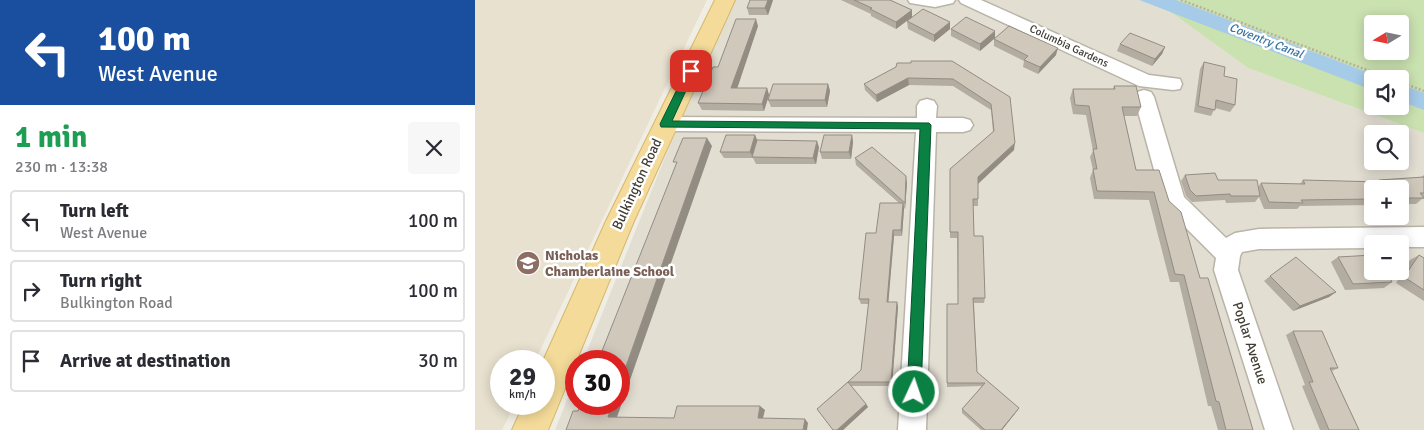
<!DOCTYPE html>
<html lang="en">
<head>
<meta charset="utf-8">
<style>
  :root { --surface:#fff; --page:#f7f7f7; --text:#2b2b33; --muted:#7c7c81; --line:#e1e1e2 }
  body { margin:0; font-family:Signika,sans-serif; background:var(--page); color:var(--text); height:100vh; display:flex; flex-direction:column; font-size:19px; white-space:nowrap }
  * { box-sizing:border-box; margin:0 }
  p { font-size:16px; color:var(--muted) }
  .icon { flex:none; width:28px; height:28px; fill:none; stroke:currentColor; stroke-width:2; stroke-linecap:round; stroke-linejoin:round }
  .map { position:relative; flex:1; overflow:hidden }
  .side { display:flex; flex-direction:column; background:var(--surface); width:475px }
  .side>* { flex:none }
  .hud { background:#1a4fa0; color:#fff; overflow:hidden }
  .needle { width:32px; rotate:260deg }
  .controls { position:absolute; left:889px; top:15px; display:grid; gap:10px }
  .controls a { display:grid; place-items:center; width:45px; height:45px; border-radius:5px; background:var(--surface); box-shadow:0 2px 12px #0003; font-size:25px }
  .speed { position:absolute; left:15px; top:350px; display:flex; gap:10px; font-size:25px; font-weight:700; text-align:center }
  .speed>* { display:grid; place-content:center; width:65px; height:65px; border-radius:50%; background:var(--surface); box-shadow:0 2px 12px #0003; line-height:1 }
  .speed small { font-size:12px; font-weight:400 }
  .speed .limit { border:8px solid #d22; background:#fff; color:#111 }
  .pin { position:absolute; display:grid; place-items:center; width:42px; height:42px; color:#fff; margin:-21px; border-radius:10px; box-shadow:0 2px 8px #0006 }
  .me { position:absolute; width:55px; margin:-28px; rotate:3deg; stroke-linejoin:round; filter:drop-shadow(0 0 4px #0008) }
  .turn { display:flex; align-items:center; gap:18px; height:105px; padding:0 15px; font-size:22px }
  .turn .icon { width:65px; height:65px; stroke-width:2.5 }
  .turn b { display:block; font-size:35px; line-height:42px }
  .round { display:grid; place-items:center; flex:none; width:52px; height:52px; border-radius:5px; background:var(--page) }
  .summary { display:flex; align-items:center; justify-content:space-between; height:85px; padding:0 15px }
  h1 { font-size:30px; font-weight:800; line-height:38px; color:#1e9e55 }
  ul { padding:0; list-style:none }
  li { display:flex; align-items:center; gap:15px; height:62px; margin:0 10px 8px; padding:0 5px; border:2px solid var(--line); border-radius:5px }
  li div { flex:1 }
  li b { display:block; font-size:19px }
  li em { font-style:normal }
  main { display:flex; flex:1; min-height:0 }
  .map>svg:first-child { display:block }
  .residential { fill:#e3ded2; fill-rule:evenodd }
  .education { fill:#e8e1cf }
  .green { fill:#cae1b0; fill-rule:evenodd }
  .water { fill:#a5cbe8 }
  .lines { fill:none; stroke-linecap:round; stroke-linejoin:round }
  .minor-casing { stroke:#bab4a8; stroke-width:3 }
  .major-casing { stroke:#d6b86b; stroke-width:2 }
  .path { stroke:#bbb09a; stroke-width:2.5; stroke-dasharray:2 2; stroke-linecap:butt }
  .minor { fill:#fff; fill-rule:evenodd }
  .major { fill:#f4db99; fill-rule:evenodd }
  .wall { fill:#b3aca1 }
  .shaded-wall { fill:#928c83 }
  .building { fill:#d0c8bb; stroke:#928c83 }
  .route { fill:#0b8043; stroke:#07532c }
  .labels { text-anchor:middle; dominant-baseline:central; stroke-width:5; stroke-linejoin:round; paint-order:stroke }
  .far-street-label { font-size:11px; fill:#413d35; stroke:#fff }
  .far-water-label { font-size:12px; font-style:italic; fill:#3974a2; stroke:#fff }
  .street-label { font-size:14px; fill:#413d35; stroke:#fff }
  .education-label { font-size:14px; font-weight:bold; fill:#785e54; stroke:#fff; text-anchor:start }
</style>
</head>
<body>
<main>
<section class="side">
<div class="hud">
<div class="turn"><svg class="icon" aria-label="left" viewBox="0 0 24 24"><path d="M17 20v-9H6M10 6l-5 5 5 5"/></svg><div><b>100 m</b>West Avenue</div></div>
</div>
<div class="summary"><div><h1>1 min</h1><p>230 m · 13:38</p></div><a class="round"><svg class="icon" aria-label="close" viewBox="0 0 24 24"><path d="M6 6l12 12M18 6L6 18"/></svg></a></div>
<ul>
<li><svg class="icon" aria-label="left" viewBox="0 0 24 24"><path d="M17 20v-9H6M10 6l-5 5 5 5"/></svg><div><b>Turn left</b><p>West Avenue</p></div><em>100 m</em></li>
<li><svg class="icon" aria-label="right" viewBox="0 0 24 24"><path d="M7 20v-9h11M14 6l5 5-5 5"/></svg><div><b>Turn right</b><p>Bulkington Road</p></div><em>100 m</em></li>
<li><svg class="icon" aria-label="arrive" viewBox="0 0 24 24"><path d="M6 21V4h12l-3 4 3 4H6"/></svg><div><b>Arrive at destination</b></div><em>30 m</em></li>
</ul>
</section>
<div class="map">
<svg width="949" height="430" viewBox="0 0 949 430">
  <rect width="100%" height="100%" fill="#f0ede4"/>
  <!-- residential -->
  <path class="residential" d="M260 0H664L697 13 773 68 949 133V430H80L101 377V404H144V361H108L195 145ZM898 134H925V161H898ZM898 189H925V216H898ZM898 244H925V271H898Z"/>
  <!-- education -->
  <path class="education" d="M0 0H232L60 361H26V404H40L27 430H0Z"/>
  <!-- green -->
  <path class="green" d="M679 0H949V133L773 68ZM898 24H925V51H898ZM898 79H925V106H898Z"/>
  <!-- water -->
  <path class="water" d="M664 0H701L910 79H898L897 90Z
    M925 84 949 93V110L925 101Z"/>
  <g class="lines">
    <!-- minor casing -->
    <g class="minor-casing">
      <path id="minor" d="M433 0H480L478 3 460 7 435 3Z
        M484 0H506L674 75 705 79 707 84 705 89 698 90 664 86 486 3Z
        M669 90 676 92 679 97 709 197 751 238 760 233 784 229 949 227V247H925V244H898V248L784 249 767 252 765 256 763 270 818 430H790L739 270 741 258 691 208 688 202 659 97 662 92Z
        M452 99 459 101 462 106 461 118H488L495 120 498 125 495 130 488 132H461L451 430H423L441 132 190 131 183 129 180 124 183 119 190 117 442 118V106L445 101Z"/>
    </g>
    <!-- major casing -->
    <g class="major-casing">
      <path id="major" d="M240 0H260L159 221 73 430H37L49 404H69L68 361 131 221Z"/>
    </g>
    <!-- path -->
    <path class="path" d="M706 0 916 79
      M925 82 949 91"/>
    <!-- minor -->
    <use href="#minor" class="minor"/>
    <!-- major -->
    <use href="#major" class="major"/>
  </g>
  <!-- wall -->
  <path class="wall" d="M275 0H298L293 15H274L272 8Z
    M366 0H415L437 10V17L421 29 396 16V14Z
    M432 21 475 29 459 42 433 29Z
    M283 26 262 88H292L294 95 289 111 227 110 223 103 243 67Z
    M476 29 520 31V38L505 51 476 36Z
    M519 39 581 55 563 74 548 67 549 61 519 46Z
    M645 44 690 47 687 54 677 66 642 51Z
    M729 62 749 76 760 105 755 112 740 108 736 116 719 112 725 69Z
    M436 63 535 97 539 150 503 183V206H498L499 236 510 298 509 303H499L502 372 544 408 542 411 527 430H506L487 413V409L507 386 472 387V304H483L482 238H475V169L518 132 516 110 478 86 434 85 402 102 390 90 389 84Z
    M353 84 355 91 352 107H296L293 100Z
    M639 86 666 107 662 116H649L661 170 694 201 725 278 778 430H743L736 406H733L704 282H695L674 200 619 199 615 178 618 170 615 157 618 151 611 115 598 114 595 98 598 89H638Z
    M280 135 282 140 344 147 341 164H281L278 158H249L245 152Z
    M377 135 378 142 376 159H347L345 152Z
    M380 158 432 183 430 209 429 208 427 236H419L413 302H422L423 307 417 386H376L391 404 393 407 368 430H358L342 409 386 370 394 304H386L384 299 401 233 424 203 381 165Z
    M710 175 783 187 786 183 825 184 828 180 902 182 904 180 945 178 949 175V199H947L941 204H925V189H898V205L825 206 822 209H789L784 197 780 202 751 203 750 200 717 202 711 196 706 181Z
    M944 255 949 258V301L921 283 935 260Z
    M863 257 917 282 909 288 870 290 856 262Z
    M795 276 861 292 854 297 818 311 789 281Z
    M818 331 863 368 857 371 884 430H845L827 386 830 385 811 335Z"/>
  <!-- shaded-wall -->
  <path class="shaded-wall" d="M293 0H298L293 15 290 8Z
    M437 10V17L421 29V22Z
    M281 19 283 26 260 95 256 88Z
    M475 22V29L459 42V35Z
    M520 31V38L505 51V44Z
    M690 47 687 54 677 66 680 59Z
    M583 48 581 55 563 74 565 67Z
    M433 78 434 85 402 102 401 95Z
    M353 84 355 91 352 107 350 100Z
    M292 88 294 95 289 111 287 104Z
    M280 135 283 142 278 157 275 152Z
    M377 135 378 142 376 159 374 152Z
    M232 138 237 146 141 420 133 417 137 404H144V386Z
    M342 141 344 147 341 164 338 158Z
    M540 143 539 150 503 184V177Z
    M431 176 432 183 430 209V203Z
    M428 203 429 209 427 236 426 230Z
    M418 230 419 236 413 307 412 302Z
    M861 292 854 297 818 311 825 306Z
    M422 302 423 307 417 386 416 382Z
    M391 404 393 407 368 430H362Z
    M285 406 290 410 287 422 283 418Z
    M544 408 542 411 527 430H526Z
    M330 419 333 423 332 430H328Z"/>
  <!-- building -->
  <path class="building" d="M275 0H293L290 8H272Z
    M379 0H415L437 10 421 22 395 9 397 8Z
    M448 9 475 22 459 35 432 21Z
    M491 17 520 31 505 44 476 29Z
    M261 19H281L256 88H292L287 104 223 103 238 67H243Z
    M534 26 583 48 565 67 549 60 553 56 519 39Z
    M655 33 690 47 680 59 645 44Z
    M436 61H477L535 97 540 143 503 177V199H498L499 236H508L510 298H498L502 372 544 408 526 430H510L487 409 510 383H472V304H483V232H475V169L519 131 516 104 478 79 433 78 401 95 389 84 421 67 422 63H436Z
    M729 62 750 67 749 76 762 79 760 105 741 100 740 110 723 106Z
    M298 84H353L350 100H293Z
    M639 86H661L666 107H647L661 170H684L694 201 706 212 725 278H733L778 430H751L744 402 741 401 709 275 700 274 679 192 622 191 618 169H622L618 149H622L614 106 600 105 598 89H640Z
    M251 135H280L275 152H245Z
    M349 135H377L374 152H345Z
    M208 138H232L144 386V361H123L202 162H198Z
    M282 140 342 141 338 158 277 157Z
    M397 147 431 176 430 203 380 158Z
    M740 173 743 180H782L785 196H756L755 194 721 196 715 190 710 175Z
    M949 177V193H945L949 198H925V189H898V199L826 200 828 203 794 202 786 183 830 184 828 180 906 182 904 180Z
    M405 203H428L426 230H418L412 302H422L416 382H373L386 370 394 299H384L391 233H401Z
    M898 255V271H911L917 282 878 284 863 257Z
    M944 255 949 258V290L929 277Z
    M821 257 861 292 825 306 795 276Z
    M818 331H847L863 368H855L884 430H854L834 382H838Z
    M373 382 391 404 362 430H358L342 409Z
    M106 404H137L133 417 199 418 202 406H285L283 418 330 419 328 430H91L98 411H103Z"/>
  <!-- route -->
  <path class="route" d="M216 68 220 71 197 121 454 123 456 125 446 392 444 397 439 399 434 397 432 392 445 129 186 127 185 124 211 71Z"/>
  <!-- icons -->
  <defs>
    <g id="school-disc" transform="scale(1.25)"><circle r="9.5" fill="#8d6e63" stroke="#fff"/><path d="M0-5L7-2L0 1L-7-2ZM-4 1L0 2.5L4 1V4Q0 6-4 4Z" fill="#fff"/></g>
  </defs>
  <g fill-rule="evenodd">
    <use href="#school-disc" x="53" y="263"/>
  </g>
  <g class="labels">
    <!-- far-street labels -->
    <g class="far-street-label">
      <text transform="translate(594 46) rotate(25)">Columbia Gardens</text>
    </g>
    <!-- far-water labels -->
    <g class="far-water-label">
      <text transform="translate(791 41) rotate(21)">Coventry Canal</text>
    </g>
    <!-- street labels -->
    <g class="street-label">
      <text transform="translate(162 184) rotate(-65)">Bulkington Road</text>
      <text transform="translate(775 343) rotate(72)">Poplar Avenue</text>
    </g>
    <!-- education labels -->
    <g class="education-label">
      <text x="70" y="255">Nicholas<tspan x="70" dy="16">Chamberlaine School</tspan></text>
    </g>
  </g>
</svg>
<div class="controls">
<a><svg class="needle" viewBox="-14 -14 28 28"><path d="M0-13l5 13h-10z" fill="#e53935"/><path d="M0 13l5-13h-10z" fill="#7c7c81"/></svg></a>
<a><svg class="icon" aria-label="sound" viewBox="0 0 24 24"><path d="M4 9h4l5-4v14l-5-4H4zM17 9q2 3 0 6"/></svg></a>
<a><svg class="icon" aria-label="search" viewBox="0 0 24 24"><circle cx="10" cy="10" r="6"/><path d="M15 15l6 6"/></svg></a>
<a>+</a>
<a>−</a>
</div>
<div class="speed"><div>29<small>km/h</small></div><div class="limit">30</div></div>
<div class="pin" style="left:216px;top:71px;background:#d93025"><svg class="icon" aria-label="arrive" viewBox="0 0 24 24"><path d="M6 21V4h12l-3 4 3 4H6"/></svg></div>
<svg class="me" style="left:439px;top:392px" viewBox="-20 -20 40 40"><circle r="17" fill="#0b8043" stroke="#fff" stroke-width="3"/><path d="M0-11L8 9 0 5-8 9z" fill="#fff"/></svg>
</div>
</main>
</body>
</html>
